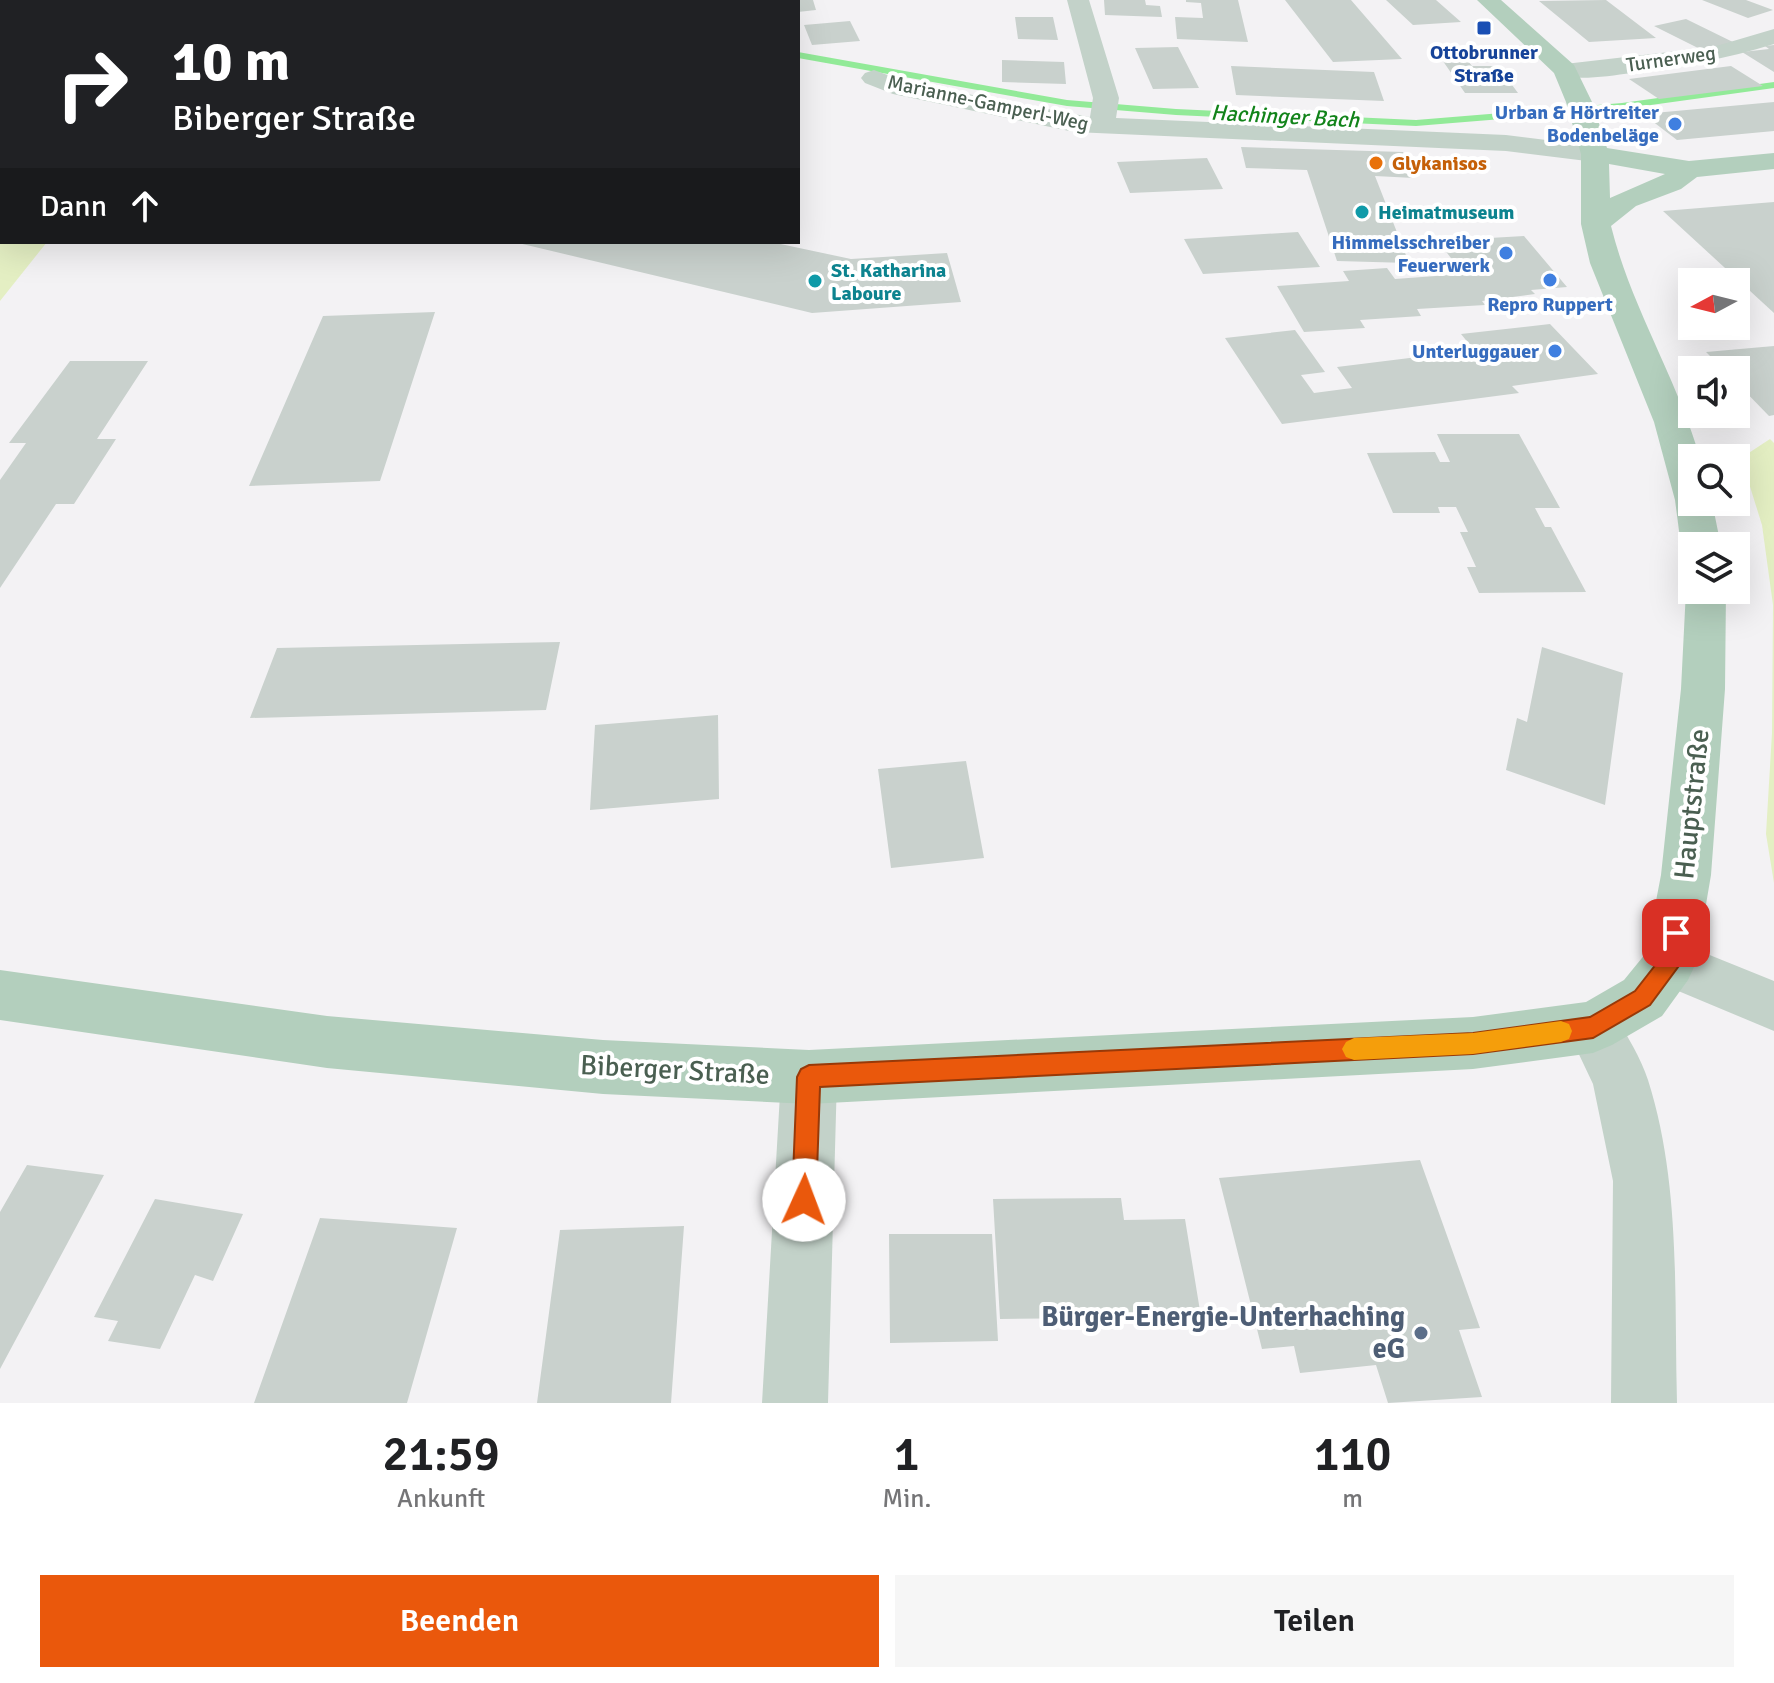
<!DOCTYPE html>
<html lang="de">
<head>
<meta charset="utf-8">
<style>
  :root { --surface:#fff; --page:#f6f6f6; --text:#202124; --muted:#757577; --accent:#ea580c }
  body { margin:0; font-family:Signika,sans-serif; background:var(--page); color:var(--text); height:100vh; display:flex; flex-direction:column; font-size:30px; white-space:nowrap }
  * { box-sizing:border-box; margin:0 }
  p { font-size:26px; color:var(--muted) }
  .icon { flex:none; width:44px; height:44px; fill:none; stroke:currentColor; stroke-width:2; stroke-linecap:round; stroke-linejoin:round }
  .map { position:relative; height:1403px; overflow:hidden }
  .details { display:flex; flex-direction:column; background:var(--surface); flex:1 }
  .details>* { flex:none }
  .banner { position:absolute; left:0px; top:0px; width:800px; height:244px; box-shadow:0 8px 32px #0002; background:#202124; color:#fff; overflow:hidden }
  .needle { width:52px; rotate:263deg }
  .fabs { position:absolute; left:1678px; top:268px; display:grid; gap:16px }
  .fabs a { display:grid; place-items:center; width:72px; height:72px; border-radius:0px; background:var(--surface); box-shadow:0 8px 32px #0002; font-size:40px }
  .pin { position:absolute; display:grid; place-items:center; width:68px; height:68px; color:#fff; margin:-34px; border-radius:16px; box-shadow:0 4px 12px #0006 }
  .me { position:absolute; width:88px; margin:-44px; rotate:2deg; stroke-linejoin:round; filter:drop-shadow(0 0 6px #0008) }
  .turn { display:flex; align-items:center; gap:28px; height:168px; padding:0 40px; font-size:36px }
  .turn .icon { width:104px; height:104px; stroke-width:2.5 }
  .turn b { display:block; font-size:56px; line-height:68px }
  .then { display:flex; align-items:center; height:76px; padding:0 40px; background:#0003; gap:16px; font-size:30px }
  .eta { display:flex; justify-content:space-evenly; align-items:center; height:136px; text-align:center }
  .eta b { font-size:48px; font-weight:600; line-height:56px }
  .button { display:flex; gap:16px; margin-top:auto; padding:16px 40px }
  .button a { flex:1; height:92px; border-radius:0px; background:var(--accent); color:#fff; font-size:32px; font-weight:600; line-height:92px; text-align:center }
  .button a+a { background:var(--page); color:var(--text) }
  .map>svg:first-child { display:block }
  .green { fill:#e4efc3 }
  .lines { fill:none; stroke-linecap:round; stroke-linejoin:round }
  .stream { fill:#92ea98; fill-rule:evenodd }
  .building { fill:#c9d1cd }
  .minor { fill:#c3d2c9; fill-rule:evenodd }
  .major { fill:#b3cfbd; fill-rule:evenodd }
  .route { fill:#ea580c; stroke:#983908; stroke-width:2 }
  .slow { fill:#f59e0b }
  .transit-dot { fill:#1a4fb4; stroke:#fff; stroke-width:3 }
  .shop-dot { fill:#3f7fe0; stroke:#fff; stroke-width:3 }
  .food-dot { fill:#e8710a; stroke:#fff; stroke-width:3 }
  .culture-dot { fill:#0f9aa8; stroke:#fff; stroke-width:3 }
  .service-dot { fill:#5c6f8a; stroke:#fff; stroke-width:3 }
  .labels { text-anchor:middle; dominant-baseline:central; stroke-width:8; stroke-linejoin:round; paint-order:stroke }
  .far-transit-label { font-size:20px; font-weight:bold; fill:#164399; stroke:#fff }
  .far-street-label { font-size:20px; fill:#4a5f51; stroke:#fff }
  .far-shop-label { font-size:20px; font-weight:bold; fill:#366cbe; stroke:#fff; text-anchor:end }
  .far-food-label { font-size:20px; font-weight:bold; fill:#c56008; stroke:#fff; text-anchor:start }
  .far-culture-label { font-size:20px; font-weight:bold; fill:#0d838f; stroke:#fff; text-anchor:start }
  .far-water-label { font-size:22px; font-style:italic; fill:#12841a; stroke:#fff }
  .near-street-label { font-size:28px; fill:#4a5f51; stroke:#fff }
  .near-service-label { font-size:28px; font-weight:bold; fill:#4e5e75; stroke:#fff; text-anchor:end }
</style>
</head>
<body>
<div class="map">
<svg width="1774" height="1403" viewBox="0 0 1774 1403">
  <rect width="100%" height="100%" fill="#f3f2f4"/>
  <!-- green -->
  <path class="green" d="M0 151 2 242H47L0 301Z
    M1770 439 1774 443V883L1766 834 1772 733 1773 605 1762 525 1741 458Z"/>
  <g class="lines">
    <!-- stream -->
    <path class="stream" d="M798 52 1067 100 1176 109 1416 120 1622 103 1774 82V88L1622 109 1416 126 1176 115 1067 106 798 58Z
      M0 156H2V162H0Z"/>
  </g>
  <!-- building -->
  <path class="building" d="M798 0H813L816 10 798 12Z
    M1104 0H1145L1146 5 1160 6 1162 17 1105 15Z
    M1186 0H1238L1248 42 1177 39 1175 17 1203 18 1201 3 1186 2Z
    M1285 0H1351L1402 59 1333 62Z
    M1386 0H1436L1461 22 1413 25Z
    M1606 0 1656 38 1589 42 1539 1Z
    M1702 0H1746L1773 10 1748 18Z
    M1015 17H1053L1058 40 1018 39Z
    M1686 19 1739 45 1706 52 1654 26Z
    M850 21 860 41 812 45 804 25Z
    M1774 45V72L1742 52 1769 49 1765 46Z
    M1178 47 1199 88 1153 89 1135 48Z
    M1436 51H1460L1472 66H1498L1518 93H1465Z
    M1002 60 1064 62 1066 84 1002 82Z
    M1231 66 1374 72 1384 101 1236 95Z
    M1731 66 1763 86 1659 99 1629 79Z
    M1774 102V131L1677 140 1643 114Z
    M1241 147 1403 152 1414 178 1375 176 1409 263 1337 261 1307 170 1246 168Z
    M1207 158 1223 189 1130 193 1117 162Z
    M1774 202V313L1663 211Z
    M1298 232 1320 267 1203 274 1184 239Z
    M1524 236 1567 287 1531 290 1535 294 1482 301 1485 305 1417 309 1421 316 1360 320 1365 328 1304 332 1277 286 1349 281 1343 271 1387 268 1395 279 1463 274 1438 241Z
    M514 242H771L851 259 947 253 961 302 812 313Z
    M435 312 380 481 249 486 323 316Z
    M1550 324 1598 374 1512 386 1519 393 1282 424 1225 338 1295 330 1325 372 1301 375 1314 393 1352 388 1337 367 1474 350 1461 334Z
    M1774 346V415L1769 416 1736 382V370H1724L1706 352Z
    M70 361H148L97 439H116L74 504H56L0 588V480L26 443H9Z
    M1437 434H1519L1560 508H1535L1545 527H1551L1586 592 1479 593 1467 567H1476L1460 532H1468L1456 507H1438L1440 513H1393L1367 453 1435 452 1440 462H1450Z
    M560 642 546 710 250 718 277 648Z
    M1542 647 1623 673 1605 805 1506 770 1517 718 1527 722Z
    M718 715 719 799 590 810 595 725Z
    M966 761 984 858 891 868 878 769Z
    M1420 1160 1480 1328 1459 1330 1482 1397 1388 1403 1376 1365 1300 1373 1294 1346 1262 1349 1219 1178Z
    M27 1165 104 1175 0 1369V1212Z
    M1121 1198 1124 1220 1185 1219 1201 1317 1000 1319 993 1199Z
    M155 1199 243 1214 213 1281 195 1275 160 1349 108 1341 118 1321 94 1317Z
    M320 1218 457 1228 407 1403H254Z
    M684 1226 671 1403H537L560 1230Z
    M889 1234H992L998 1341 890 1343Z"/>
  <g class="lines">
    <!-- minor -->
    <path class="minor" d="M1067 0H1089L1119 98 1116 118 1506 135 1595 146 1605 148 1609 154 1605 160 1595 162 1506 151 1074 132 893 94 865 83 861 78 865 73 874 70 909 83 1090 117 1093 98Z
      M1774 29V44C1726 59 1682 66 1632 73 1608 76 1580 81 1556 75L1553 70 1556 65 1713 47Z
      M1670 939 1774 981V1031L1652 980 1644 963 1652 946Z
      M1593 1001 1612 1009C1624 1032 1640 1055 1648 1080 1681 1184 1674 1295 1677 1403H1611L1613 1181 1593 1084 1566 1027 1574 1009Z
      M809 1050 829 1058 837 1077 828 1403H762L781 1077 789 1058Z"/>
    <!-- major -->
    <path class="major" d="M1477 0H1501L1574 65 1592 102 1607 148 1689 161 1774 153V169L1697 177 1681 189 1636 206 1611 226C1631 307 1677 378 1700 458H1692V502H1712L1721 546H1692V557L1687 556 1681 546 1675 500 1654 422 1590 263 1581 224V154L1566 102 1554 73ZM1609 164 1665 174 1610 198Z
      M1692 580V590H1726L1725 689 1711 875 1696 963 1688 980 1662 1016 1612 1045 1593 1053 1473 1069 809 1104 603 1094 327 1068 0 1020V970L327 1016 603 1040 809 1050 1473 1017 1586 1002 1624 980 1646 953 1661 875 1681 689 1686 590Z"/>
  </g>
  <!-- route -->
  <path class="route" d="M1676 924 1683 927 1686 933 1681 963 1650 1005 1593 1038 1473 1054 820 1087 816 1200 812 1208 804 1212 795 1208 792 1200 797 1077 801 1069 809 1065 1473 1033 1590 1017 1635 991 1660 959 1668 927Z"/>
  <!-- slow -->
  <path class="slow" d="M1561 1021 1569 1024 1572 1031 1569 1039 1561 1042 1473 1054 1354 1060 1346 1057 1342 1049 1346 1042 1354 1038 1473 1033Z"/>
  <!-- markers -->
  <rect class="transit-dot" x="1476" y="20" width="16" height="16" rx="4"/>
  <g class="shop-dot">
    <circle cx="1675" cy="124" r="8"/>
    <circle cx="1506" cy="253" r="8"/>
    <circle cx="1550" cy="280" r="8"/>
    <circle cx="1555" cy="351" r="8"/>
  </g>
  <circle class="food-dot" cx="1376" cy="163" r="8"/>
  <g class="culture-dot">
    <circle cx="1362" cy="212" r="8"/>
    <circle cx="815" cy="281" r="8"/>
  </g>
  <circle class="service-dot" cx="1421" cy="1333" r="8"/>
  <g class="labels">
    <!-- far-transit labels -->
    <g class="far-transit-label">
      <text x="1484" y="52">Ottobrunner<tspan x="1484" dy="23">Straße</tspan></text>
    </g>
    <!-- far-street labels -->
    <g class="far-street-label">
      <text transform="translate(1671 59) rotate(-8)">Turnerweg</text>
      <text transform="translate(988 103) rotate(12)">Marianne-Gamperl-Weg</text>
    </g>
    <!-- far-shop labels -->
    <g class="far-shop-label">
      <text x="1659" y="112">Urban &amp; Hörtreiter<tspan x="1659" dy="23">Bodenbeläge</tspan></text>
      <text x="1490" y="242">Himmelsschreiber<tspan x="1490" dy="23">Feuerwerk</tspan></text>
      <text x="1550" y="304" text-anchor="middle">Repro Ruppert</text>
      <text x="1539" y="351">Unterluggauer</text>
    </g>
    <!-- far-food labels -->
    <g class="far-food-label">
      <text x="1392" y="163">Glykanisos</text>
    </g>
    <!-- far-culture labels -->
    <g class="far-culture-label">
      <text x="1378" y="212">Heimatmuseum</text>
      <text x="831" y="270">St. Katharina<tspan x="831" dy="23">Laboure</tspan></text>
    </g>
    <!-- far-water labels -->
    <g class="far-water-label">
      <text transform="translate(1285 116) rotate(3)">Hachinger Bach</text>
    </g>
    <!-- near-street labels -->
    <g class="near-street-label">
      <text transform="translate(1692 804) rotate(-84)">Hauptstraße</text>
      <text transform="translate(675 1070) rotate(3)">Biberger Straße</text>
    </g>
    <!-- near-service labels -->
    <g class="near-service-label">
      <text x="1405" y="1317">Bürger-Energie-Unterhaching<tspan x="1405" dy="32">eG</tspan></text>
    </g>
  </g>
</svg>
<div class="fabs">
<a><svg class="needle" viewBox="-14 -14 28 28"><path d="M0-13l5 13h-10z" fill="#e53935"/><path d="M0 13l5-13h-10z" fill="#757577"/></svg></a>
<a><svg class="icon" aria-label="sound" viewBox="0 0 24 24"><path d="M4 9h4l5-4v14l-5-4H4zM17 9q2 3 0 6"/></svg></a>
<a><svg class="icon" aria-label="search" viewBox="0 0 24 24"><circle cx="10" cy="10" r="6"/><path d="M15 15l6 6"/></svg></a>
<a><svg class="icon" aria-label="layers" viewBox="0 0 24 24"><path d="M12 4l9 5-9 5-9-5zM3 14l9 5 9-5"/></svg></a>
</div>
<div class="pin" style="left:1676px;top:933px;background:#d93025"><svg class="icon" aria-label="arrive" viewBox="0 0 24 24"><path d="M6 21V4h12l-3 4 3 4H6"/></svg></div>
<svg class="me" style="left:804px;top:1200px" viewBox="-20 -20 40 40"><circle r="19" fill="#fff"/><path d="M0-13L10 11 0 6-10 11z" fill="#ea580c"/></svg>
<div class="banner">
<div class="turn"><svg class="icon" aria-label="right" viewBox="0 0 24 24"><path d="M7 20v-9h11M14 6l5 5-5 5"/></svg><div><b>10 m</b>Biberger Straße</div></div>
<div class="then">Dann<svg class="icon" aria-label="ahead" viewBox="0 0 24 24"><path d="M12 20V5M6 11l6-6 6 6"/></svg></div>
</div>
</div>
<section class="details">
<div class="eta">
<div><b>21:59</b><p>Ankunft</p></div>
<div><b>1</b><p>Min.</p></div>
<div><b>110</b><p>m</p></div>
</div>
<div class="button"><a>Beenden</a><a>Teilen</a></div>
</section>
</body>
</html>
